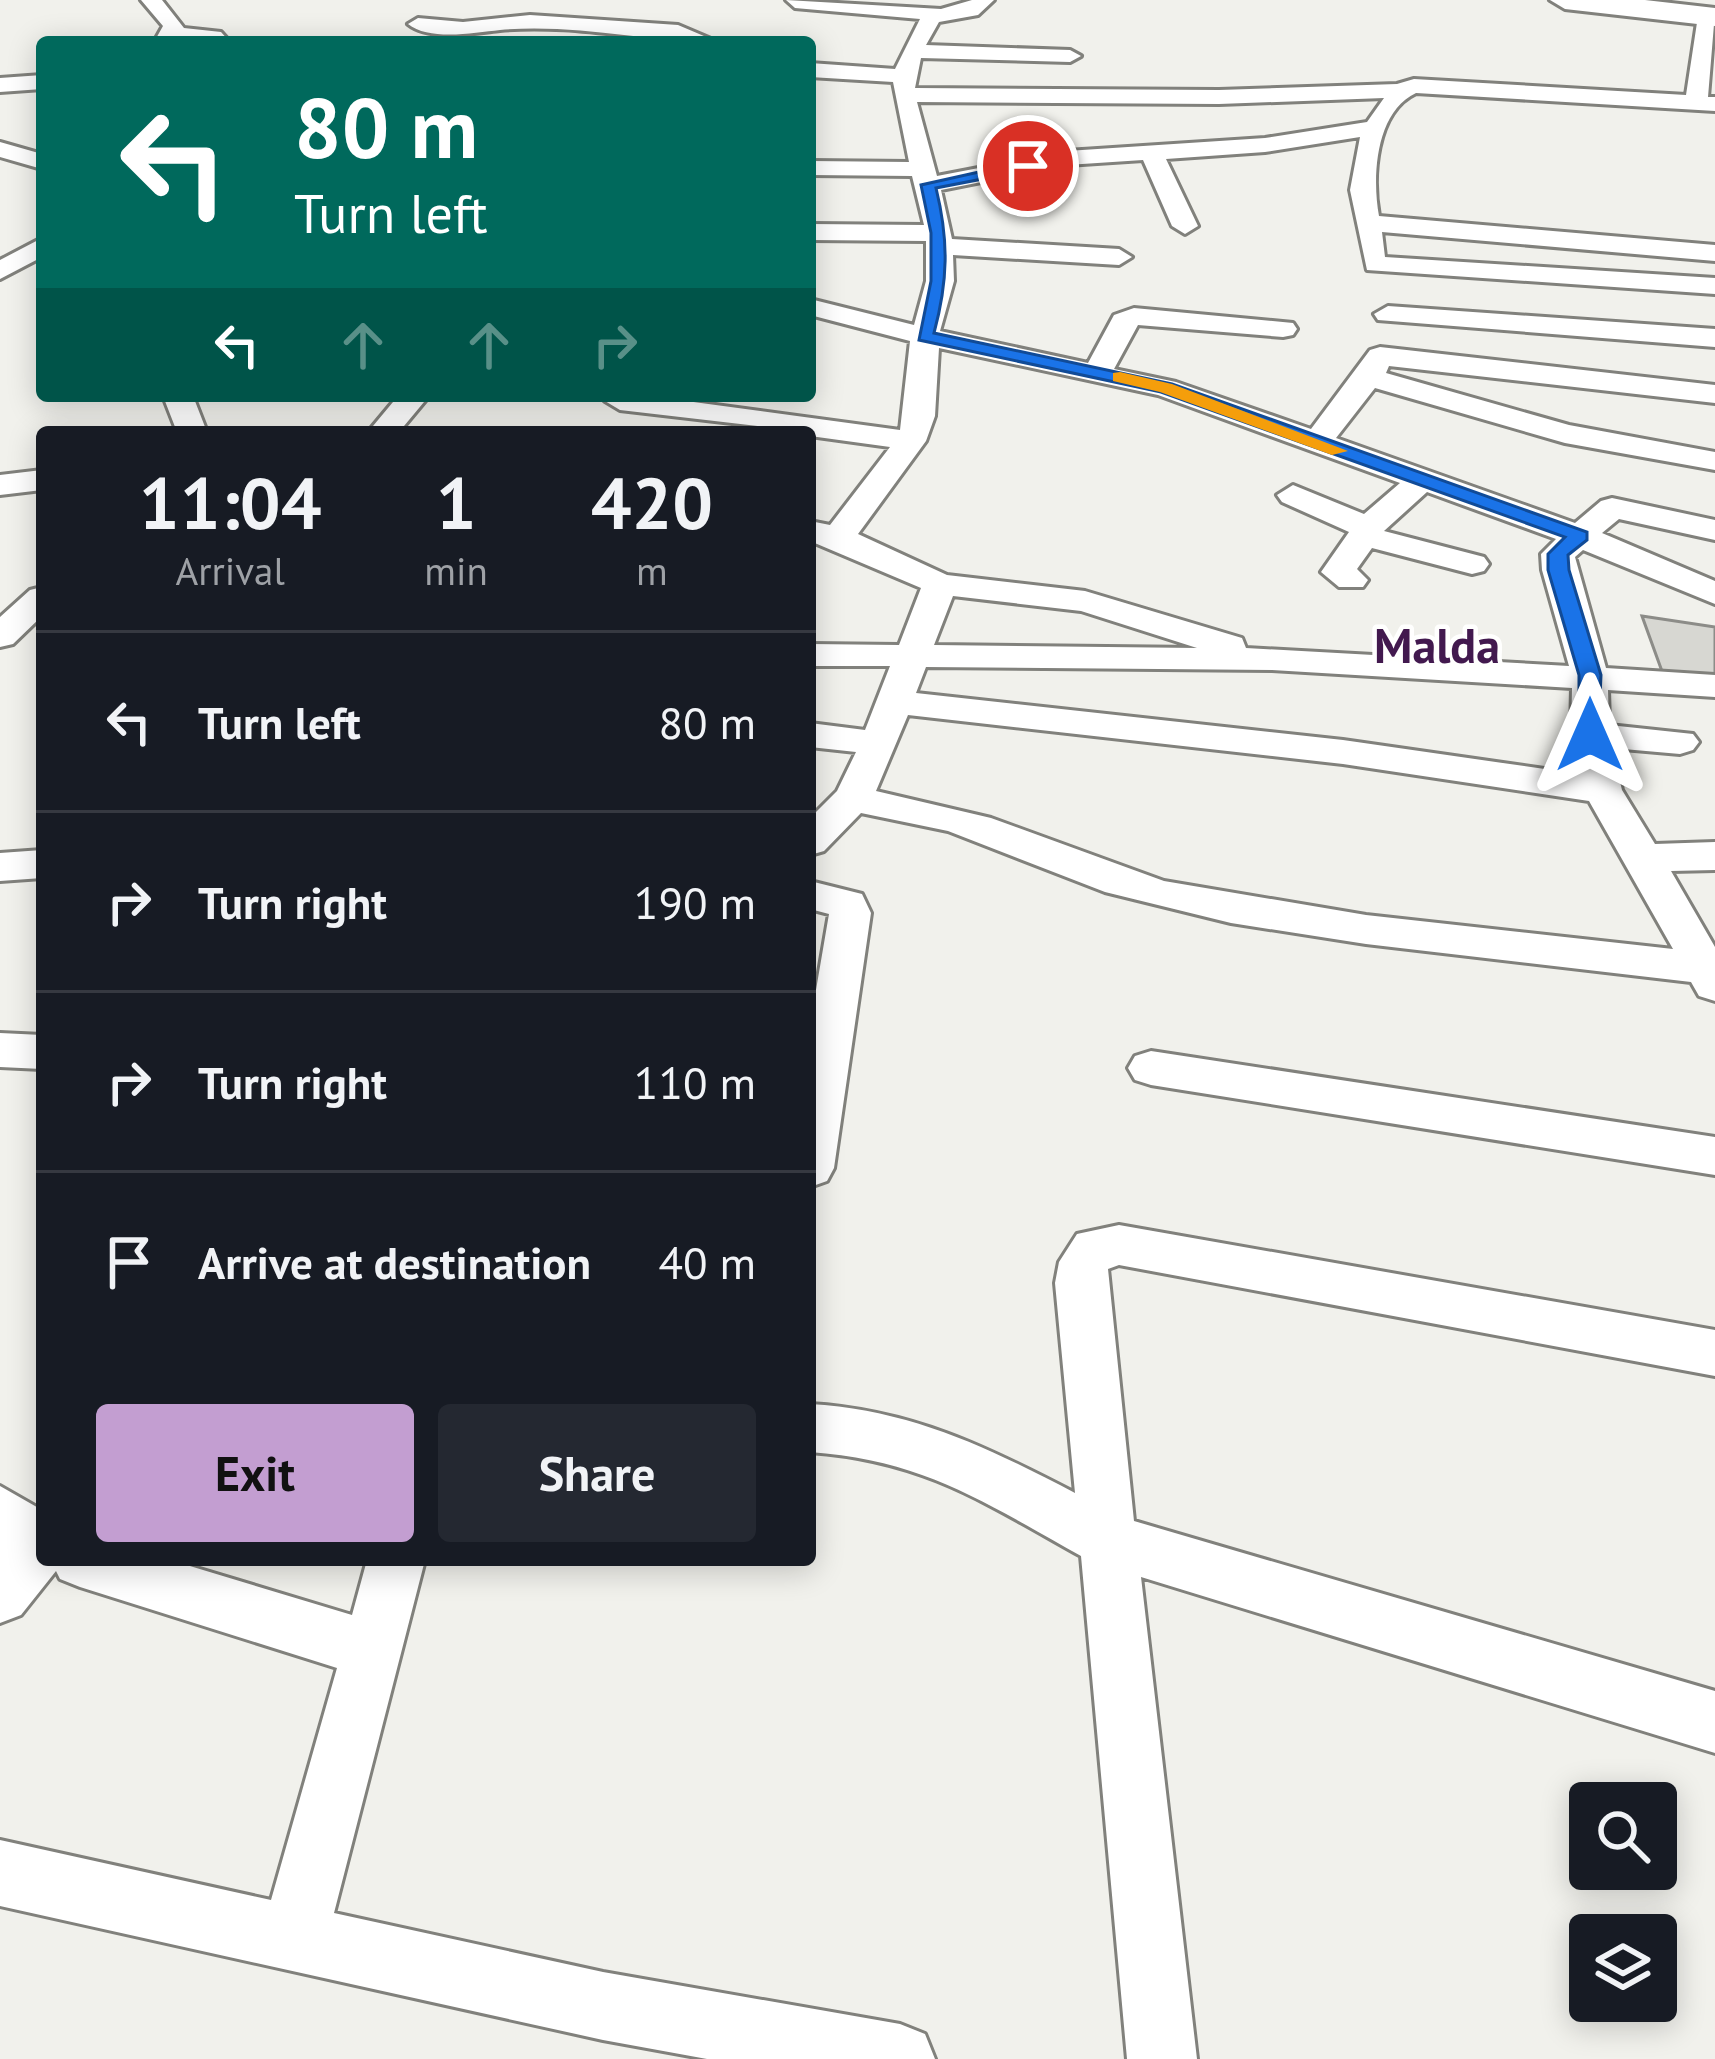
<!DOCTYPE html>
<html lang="en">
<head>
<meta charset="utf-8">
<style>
  :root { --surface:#171b24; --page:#242831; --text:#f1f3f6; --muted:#9ea1a6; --line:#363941; --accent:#c39ed1 }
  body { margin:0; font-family:"PT Sans",sans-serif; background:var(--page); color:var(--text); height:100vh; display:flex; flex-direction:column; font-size:45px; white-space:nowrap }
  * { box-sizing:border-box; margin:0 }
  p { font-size:39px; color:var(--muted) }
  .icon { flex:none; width:66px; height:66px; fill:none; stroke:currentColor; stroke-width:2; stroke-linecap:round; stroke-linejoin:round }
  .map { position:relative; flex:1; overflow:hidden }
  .details { position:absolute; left:36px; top:426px; width:780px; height:1140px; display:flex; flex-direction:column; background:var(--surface); border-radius:12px; box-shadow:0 6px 30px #0003 }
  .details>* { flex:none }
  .banner { position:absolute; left:36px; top:36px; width:780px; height:366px; border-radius:12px; box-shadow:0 6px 30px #0003; background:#00695c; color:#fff; overflow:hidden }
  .tools { position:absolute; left:1569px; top:1782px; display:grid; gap:24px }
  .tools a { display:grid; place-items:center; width:108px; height:108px; border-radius:12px; background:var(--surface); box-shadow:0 6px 30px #0003; font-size:60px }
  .pin { position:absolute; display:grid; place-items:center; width:102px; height:102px; color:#fff; margin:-51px; border:6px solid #fff; border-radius:50%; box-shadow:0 3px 12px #0007 }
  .me { position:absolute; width:132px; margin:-66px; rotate:0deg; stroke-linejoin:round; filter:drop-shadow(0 0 9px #0008) }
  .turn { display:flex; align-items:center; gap:42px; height:252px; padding:0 60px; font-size:54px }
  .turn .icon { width:156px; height:156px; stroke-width:2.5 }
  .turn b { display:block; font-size:84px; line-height:102px }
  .lanes { display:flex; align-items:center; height:114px; padding:0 60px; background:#0003; justify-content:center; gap:60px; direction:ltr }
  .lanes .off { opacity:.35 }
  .eta { display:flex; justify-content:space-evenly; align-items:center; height:204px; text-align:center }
  .eta b { font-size:72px; font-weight:700; line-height:84px }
  .cta { display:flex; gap:24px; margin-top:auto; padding:24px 60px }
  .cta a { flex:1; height:138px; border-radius:12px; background:var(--accent); color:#111; font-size:48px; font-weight:700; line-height:138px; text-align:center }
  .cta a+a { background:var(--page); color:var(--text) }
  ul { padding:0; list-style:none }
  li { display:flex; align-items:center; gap:36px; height:180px; padding:0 60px; border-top:3px solid var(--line) }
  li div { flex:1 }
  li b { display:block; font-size:45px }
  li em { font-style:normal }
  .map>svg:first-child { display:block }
  .building { fill:#d7d7d2; stroke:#8c8c88; stroke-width:3 }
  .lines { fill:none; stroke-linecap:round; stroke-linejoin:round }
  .minor-casing { stroke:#81817c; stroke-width:6 }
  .highway-casing { stroke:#81817c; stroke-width:6 }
  .minor { fill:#fff; fill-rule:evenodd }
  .highway { fill:#fff; fill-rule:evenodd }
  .route { fill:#1a73e8; stroke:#114b97; stroke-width:3 }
  .slow { fill:#f59e0b }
  .labels { text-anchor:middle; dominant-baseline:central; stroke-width:9; stroke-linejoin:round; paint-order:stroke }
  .far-town-label { font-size:48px; font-weight:bold; fill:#42194e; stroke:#fffffe }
</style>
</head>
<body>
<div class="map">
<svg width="1715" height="2059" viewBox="0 0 1715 2059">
  <rect width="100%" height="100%" fill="#f1f1ec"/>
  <!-- building -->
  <path class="building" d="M1642 616 1715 627V678L1663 674Z"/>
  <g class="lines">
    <!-- minor casing -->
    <g class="minor-casing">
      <path id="minor" d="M141 0H162L184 28 221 32 230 42H154L163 26Z
        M786 0 941 9 972 0H994L978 15 939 22 926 45 1070 50 1081 56 1070 62 921 58 915 88 1219 90 1397 84 1414 79 1686 95 1698 16 1715 12 1708 97H1715V111L1416 93C1375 112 1372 178 1379 216L1715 245V261L1382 232 1385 257 1715 278V294L1367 270 1350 190 1360 137 1265 152 1166 159 1198 226 1185 234 1172 226 1143 160 1067 165 941 190 952 239 1119 249 1132 257 1119 265 953 255 954 281 940 331 1088 363 1114 315 1134 308 1293 323 1297 329 1293 335 1283 337 1138 325 1114 369 1176 382 1311 429 1370 350 1380 347 1715 385V403L1389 366 1386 373 1569 425 1715 452V470L1565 443 1375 388 1336 438 1575 523 1601 501 1612 498 1715 520V540L1619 519 1602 533 1715 581V604L1583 550 1575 557 1606 668 1715 675V697L1608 690 1609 725 1693 734 1699 742 1693 750 1680 754 1612 748 1622 790 1655 844 1715 842V870L1671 871 1715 947V1001L1699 996 1691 982 1366 944 1231 923 1105 892 948 831 861 813 824 851 810 855V818L837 791 856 752 810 747V723L865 730 890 666H810V644L899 645 921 588 810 541V521L830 525 890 447 810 436V432L620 410 605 401 608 396H649L900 430 910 341 810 315V299L914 325 926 281V241L810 240V224L924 225 912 176 810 175V161L909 162 893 82 810 77V63L895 69 920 19 795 8ZM1384 98 1367 122 1265 138 1067 151 937 176 917 102 1219 104ZM939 348 1158 395 1400 483 1364 514 1293 485 1277 495 1282 502 1349 532 1321 572 1339 587H1363L1368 580 1357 569 1372 548 1472 574 1484 571 1489 564 1484 557 1384 531 1427 492 1556 539 1541 554 1542 570 1569 666 1246 648 1242 638 1085 591 947 575 858 534 926 441 935 416ZM953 596 1081 611 1197 648 934 645ZM926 667 1272 670 1572 688 1571 735 1579 774 1343 740 916 693ZM908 715 1343 764 1589 801 1673 949 1366 915 1164 881 991 818 876 791Z
        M530 15 678 25 718 42C646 42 573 23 500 30 473 33 429 41 408 24L418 18 463 22Z
        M42 75V89L0 92V78Z
        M0 142 42 154V169L0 157Z
        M42 238V257L0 279V260Z
        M1388 306 1715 329V347L1378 320 1374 314Z
        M163 396H193L207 432H177Z
        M398 396H429L399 432H368Z
        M42 470V490L0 495V475Z
        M42 587V616L13 644 0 647V617L30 590Z
        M42 850V878L0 881V853Z
        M810 881 862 894 871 913 834 1168 827 1181 810 1187V1025L829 914 810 909Z
        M0 1033 42 1035V1069L0 1067Z
        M1151 1051 1715 1137V1175L1151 1085 1135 1080 1128 1068 1135 1056Z
        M1119 1225 1715 1330V1376L1119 1265 1108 1269 1134 1521 1715 1691V1753L1141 1577 1197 2059H1127L1081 1556C984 1502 923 1460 810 1452V1404C911 1410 987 1447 1075 1493L1055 1283 1059 1262 1077 1234Z
        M0 1486 42 1510V1560H170L352 1615 367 1560H425L334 1913 603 1972 900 2024 925 2034 935 2059H707L603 2040 0 1906V1840L271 1900 337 1668 80 1587 60 1579 56 1571 21 1615 0 1623Z"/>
    </g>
    <!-- highway casing -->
    <g class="highway-casing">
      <path id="highway" d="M1550 0H1645L1715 8V26L1565 9Z"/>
    </g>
    <!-- minor -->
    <use href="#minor" class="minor"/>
    <!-- highway -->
    <use href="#highway" class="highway"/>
  </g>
  <!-- route -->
  <path class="route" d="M1028 161 1034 169 936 188C949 241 948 281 934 333L1172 384 1587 532V540L1568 555 1569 570 1601 675 1598 740 1590 742 1579 735V675L1548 570V554L1565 537 1161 392 919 340 931 281V233L921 185Z"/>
  <!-- slow -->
  <path class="slow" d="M1120 372 1172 384 1348 451 1332 455 1160 392 1113 381V373Z"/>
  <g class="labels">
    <!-- far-town labels -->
    <g class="far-town-label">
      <text x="1437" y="645">Malda</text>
    </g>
  </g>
</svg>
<div class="tools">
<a><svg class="icon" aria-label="search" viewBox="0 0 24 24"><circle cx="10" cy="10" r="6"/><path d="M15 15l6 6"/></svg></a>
<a><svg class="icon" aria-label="layers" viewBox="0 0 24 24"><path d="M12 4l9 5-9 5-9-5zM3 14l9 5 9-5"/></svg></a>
</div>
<div class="pin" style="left:1028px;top:166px;background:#d93025"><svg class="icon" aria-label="arrive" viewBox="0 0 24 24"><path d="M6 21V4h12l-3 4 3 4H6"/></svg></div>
<svg class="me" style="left:1590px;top:735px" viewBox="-20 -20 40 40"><path d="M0-17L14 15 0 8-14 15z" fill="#1a73e8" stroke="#fff" stroke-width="4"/></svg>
<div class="banner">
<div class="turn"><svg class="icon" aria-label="left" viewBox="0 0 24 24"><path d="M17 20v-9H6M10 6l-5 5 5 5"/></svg><div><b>80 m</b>Turn left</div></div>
<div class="lanes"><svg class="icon" aria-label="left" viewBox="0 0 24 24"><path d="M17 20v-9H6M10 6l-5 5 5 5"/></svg><svg class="icon off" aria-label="ahead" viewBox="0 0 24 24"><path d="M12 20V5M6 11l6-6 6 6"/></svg><svg class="icon off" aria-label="ahead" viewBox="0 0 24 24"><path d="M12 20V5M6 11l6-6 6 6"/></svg><svg class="icon off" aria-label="right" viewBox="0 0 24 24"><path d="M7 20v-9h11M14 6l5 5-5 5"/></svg></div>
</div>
<section class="details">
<div class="eta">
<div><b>11:04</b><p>Arrival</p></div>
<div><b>1</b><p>min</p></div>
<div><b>420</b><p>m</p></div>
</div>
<ul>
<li><svg class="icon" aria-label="left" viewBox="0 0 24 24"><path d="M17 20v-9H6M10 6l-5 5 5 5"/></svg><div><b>Turn left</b></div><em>80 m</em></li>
<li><svg class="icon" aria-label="right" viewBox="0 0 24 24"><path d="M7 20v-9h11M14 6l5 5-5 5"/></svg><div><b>Turn right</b></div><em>190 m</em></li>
<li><svg class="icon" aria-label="right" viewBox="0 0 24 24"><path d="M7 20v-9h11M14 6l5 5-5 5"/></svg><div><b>Turn right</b></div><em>110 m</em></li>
<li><svg class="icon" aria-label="arrive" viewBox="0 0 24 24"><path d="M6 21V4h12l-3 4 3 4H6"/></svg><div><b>Arrive at destination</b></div><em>40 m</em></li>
</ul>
<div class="cta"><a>Exit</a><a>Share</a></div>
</section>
</div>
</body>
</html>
